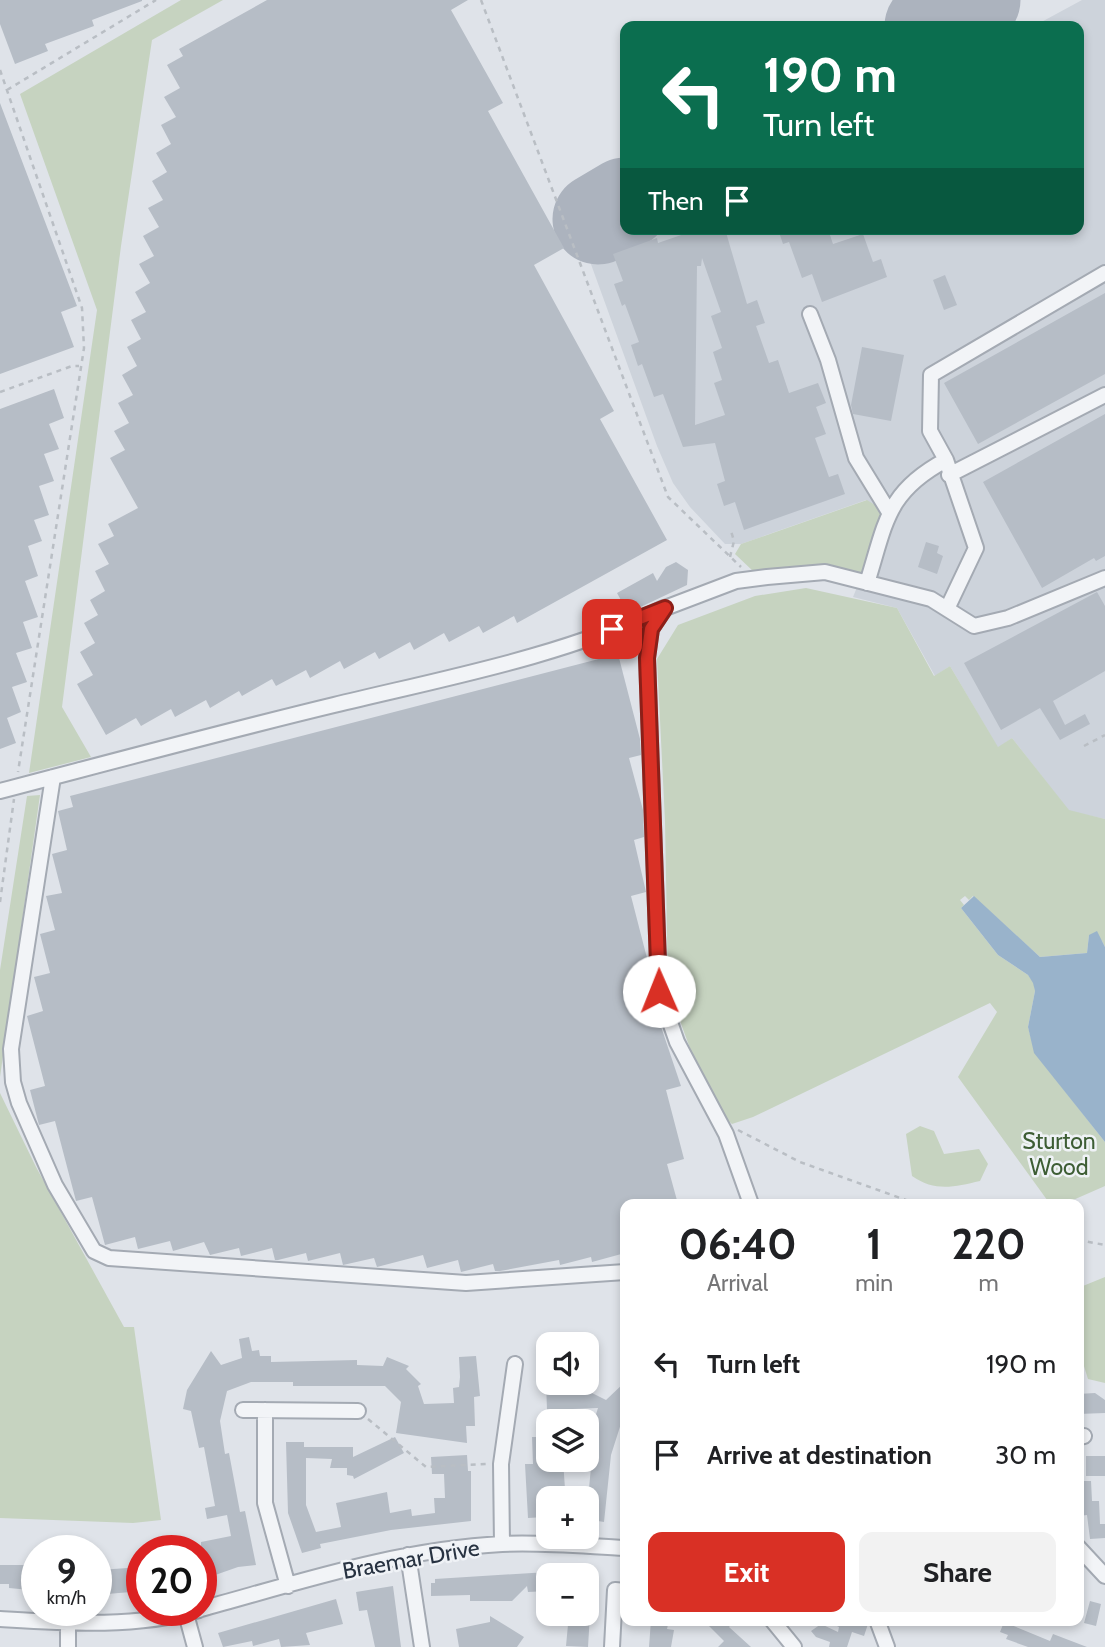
<!DOCTYPE html>
<html lang="en">
<head>
<meta charset="utf-8">
<style>
  :root { --surface:#fff; --page:#f2f2f2; --text:#202124; --muted:#757577; --accent:#d93025 }
  body { margin:0; font-family:Cabin,sans-serif; background:var(--page); color:var(--text); height:100vh; display:flex; flex-direction:column; font-size:26px; white-space:nowrap }
  * { box-sizing:border-box; margin:0 }
  p { font-size:23px; color:var(--muted) }
  .icon { flex:none; width:38px; height:38px; fill:none; stroke:currentColor; stroke-width:2; stroke-linecap:round; stroke-linejoin:round }
  .map { position:relative; flex:1; overflow:hidden }
  .details { position:absolute; left:620px; top:1199px; width:464px; height:427px; display:flex; flex-direction:column; background:var(--surface); border-radius:14px; box-shadow:0 4px 10px #0003 }
  .details>* { flex:none }
  .guide { position:absolute; left:620px; top:21px; width:464px; height:214px; border-radius:14px; box-shadow:0 4px 10px #0003; background:#0b6e4f; color:#fff; overflow:hidden }
  .controls { position:absolute; left:536px; top:1332px; display:grid; gap:14px }
  .controls a { display:grid; place-items:center; width:63px; height:63px; border-radius:14px; background:var(--surface); box-shadow:0 4px 10px #0003; font-size:35px }
  .speed { position:absolute; left:21px; top:1535px; display:flex; gap:14px; font-size:35px; font-weight:700; text-align:center }
  .speed>* { display:grid; place-content:center; width:91px; height:91px; border-radius:50%; background:var(--surface); box-shadow:0 4px 10px #0003; line-height:1 }
  .speed small { font-size:18px; font-weight:400 }
  .speed .limit { border:10px solid #d22; background:#fff; color:#111 }
  .pin { position:absolute; display:grid; place-items:center; width:60px; height:60px; color:#fff; margin:-30px; border-radius:14px; box-shadow:0 4px 10px #0006 }
  .me { position:absolute; width:77px; margin:-38px; rotate:359deg; stroke-linejoin:round; filter:drop-shadow(0 0 5px #0008) }
  .turn { display:flex; align-items:center; gap:24px; height:147px; padding:0 28px; font-size:32px }
  .turn .icon { width:91px; height:91px; stroke-width:2.5 }
  .turn b { display:block; font-size:49px; line-height:60px }
  .then { display:flex; align-items:center; height:66px; padding:0 28px; background:#0003; gap:14px; font-size:26px }
  .eta { display:flex; justify-content:space-evenly; align-items:center; height:119px; text-align:center }
  .eta b { font-size:42px; font-weight:800; line-height:49px }
  .button { display:flex; gap:14px; margin-top:auto; padding:14px 28px }
  .button a { flex:1; height:80px; border-radius:14px; background:var(--accent); color:#fff; font-size:28px; font-weight:800; line-height:80px; text-align:center }
  .button a+a { background:var(--page); color:var(--text) }
  ul { padding:0; list-style:none }
  li { display:flex; align-items:center; gap:21px; height:91px; padding:0 28px }
  li div { flex:1 }
  li b { display:block; font-size:26px }
  li em { font-style:normal }
  .map>svg:first-child { display:block }
  .built { fill:#cdd3db }
  .green { fill:#c6d3c0 }
  .water { fill:#99b3cb }
  .lines { fill:none; stroke-linecap:round; stroke-linejoin:round }
  .runway { stroke:#acb3be; stroke-width:91 }
  .building { fill:#b6bdc6; fill-rule:evenodd }
  .minor-casing { stroke:#a4aab3; stroke-width:18 }
  .path { stroke:#b9bec4; stroke-width:2.5; stroke-dasharray:5 5; stroke-linecap:butt }
  .minor { stroke:#f2f4f7; stroke-width:14 }
  .route-casing { stroke:#8d1f18; stroke-width:18 }
  .route { stroke:#d93025; stroke-width:12 }
  .labels { text-anchor:middle; dominant-baseline:central; stroke-width:5; stroke-linejoin:round; paint-order:stroke }
  .park-label { font-size:23px; fill:#3d5d34; stroke:#eff2f6 }
  .street-label { font-size:23px; fill:#273241; stroke:#eff2f6 }
</style>
</head>
<body>
<div class="map">
<svg width="1105" height="1647" viewBox="0 0 1105 1647">
  <rect width="100%" height="100%" fill="#dfe3e9"/>
  <!-- built -->
  <path class="built" d="M1082 0H1105V819L1069 811 1012 738 998 748 950 666 935 676 897 608 853 597 884 521 866 500 741 544H725L690 507 673 483 657 446 588 256 639 229H1078V26H1034Z"/>
  <!-- green -->
  <path class="green" d="M181 0H223L152 40 121 246 62 707 91 757 29 773 97 310 20 94Z
    M867 500 878 507 884 521 861 576C824 569 791 566 754 572L735 554 741 544Z
    M806 588 897 608 934 676 950 666 998 747 1012 738 1069 810 1105 819V947L1102 941 1089 935 1087 953 1040 957 973 896 969 900 965 896 960 900 964 905 961 908 998 955 1028 975 1034 983 1035 991 1028 1027 1035 1053 1105 1142V1186L1064 1204H1050L958 1077 997 1012 990 1003 753 1117 732 1124 721 1114 691 1051 668 988 665 821 657 659 678 625 755 596Z
    M40 795 0 1077V970L27 796Z
    M0 1093 36 1167 124 1327H134L161 1520 133 1523 0 1518Z
    M920 1126 934 1131 944 1154 979 1149 988 1164 980 1181C954 1187 935 1192 912 1176L906 1134Z
    M1105 1277V1383L1088 1379 1078 1347V1288Z"/>
  <!-- water -->
  <path class="water" d="M974 896 1040 957 1087 953 1089 935 1097 931 1105 947V1142L1034 1053 1028 1027 1035 991 1033 983 1028 975 998 955 961 908Z"/>
  <g class="lines">
    <!-- runway -->
    <path class="runway" d="M930 26 975 0
      M598 219 625 203"/>
  </g>
  <!-- building -->
  <path class="building" d="M0 0H142V1L92 20 94 26 45 44 48 51 15 64 0 24Z
    M267 0H468L451 10 503 103 488 111 564 248 534 265 614 411 600 419 667 540 517 623 514 616 483 633 479 626 449 642 444 633 414 650 410 642 379 659 375 652 344 669 340 661 310 678 306 670 276 686 272 679 242 696 239 691 210 708 206 700 175 717 171 709 141 726 136 718 106 735 77 684 93 675 80 652 95 643 84 623 98 615 90 600 105 591 95 571 109 564 98 544 114 536 108 524 138 508 110 458 125 450 114 431 129 423 118 403 133 395 122 375 137 366 127 347 141 339 131 320 146 312 135 292 150 283 139 264 154 256 143 236 159 227 148 208 163 200 152 181 167 172 156 153 171 144 161 125 176 117 164 97 180 88 167 65 183 56 179 49Z
    M0 103 77 306 61 312 74 347 0 374Z
    M686 229H725L747 304 757 300 765 323 756 326 769 363 778 360 789 393 818 383 826 403 816 407 826 434 815 438 829 477 838 474 845 494 744 530 735 502 724 506 717 484 725 481 715 443 683 447 663 394 654 397 642 364 638 366 631 345 639 342 625 304 622 306 614 284 623 281 613 254 657 238 658 243 687 233ZM702 258 721 312 711 316 722 348 713 352 722 380 714 383 725 415 695 425 697 266H701Z
    M778 229H828L833 244 863 234 873 262 881 259 887 277 822 302 812 274 802 278 789 242 783 244Z
    M945 275 957 305 944 310 933 280Z
    M1105 293V374L978 444 944 383Z
    M862 347 904 355 891 421 853 414 851 405Z
    M54 389 64 418 49 424 59 449 44 454 54 481 39 486 49 515 34 520 42 541 28 546 38 576 25 581 38 617 23 622 32 648 16 653 27 682 12 687 21 712 7 718 16 743 0 749V409Z
    M1105 414V556L1096 561 1094 558 1042 588 983 482Z
    M926 542 939 546 937 553 943 556 937 574 918 567Z
    M676 562 688 570 687 585 628 613 617 593 653 573 657 581 666 567Z
    M1097 592 1105 606V671L1053 701 1065 725 1085 714 1090 724 1060 740 1040 708 1001 730 964 663Z
    M618 654 640 739 641 755 629 758 643 810 644 837 634 840 646 892 631 896 648 962 650 994 681 1086 666 1090 684 1159 667 1164 678 1204H625V1253L592 1262 591 1257 560 1265 559 1260 500 1271H495L493 1264 461 1272 458 1260 427 1268 423 1255 377 1267 374 1258 343 1265 340 1253 308 1261 306 1253 278 1260H275L272 1248 241 1256 239 1248 210 1255 204 1242 173 1251 170 1241 138 1249 135 1237 105 1245 92 1197 76 1201 55 1121 39 1125 30 1090 45 1086 27 1016 43 1011 34 977 50 973 40 934 55 930 46 896 62 893 52 854 67 850 58 811 73 807 70 796Z
    M249 1337 252 1351 259 1350 260 1356H271V1362L357 1360V1365L383 1366 387 1357 409 1366 406 1369 421 1384 418 1386 424 1404 454 1403 453 1388 459 1387 460 1377 459 1357 476 1356 480 1396 474 1397 475 1426H466L467 1443 396 1433 401 1402 385 1386H293V1382H251L227 1391 220 1421 225 1454 229 1453 240 1512 245 1511 256 1565 238 1567 201 1580V1550L197 1548 201 1547V1542L231 1536 227 1515 207 1519 205 1508 215 1506 204 1447 199 1448 191 1411 183 1409 187 1390 211 1351 221 1365 242 1358 239 1339Z
    M546 1382H590V1392L606 1400 625 1382V1411L611 1455 604 1522 586 1519 593 1447 586 1445V1431L590 1433 598 1408 547 1410Z
    M1095 1393 1105 1400V1413L1078 1414V1394Z
    M395 1437 404 1453 354 1479 353 1476 347 1475V1468H330L332 1459 306 1458V1505L316 1532 341 1527 336 1503 387 1492 390 1513 411 1509 412 1516 435 1513 434 1498H445L444 1474H432L431 1457 467 1455 468 1471H471V1521L391 1530 320 1544 321 1548 302 1553 288 1513 286 1442H304V1447H353V1457Z
    M532 1437H548V1460H563L565 1489H561L562 1495 544 1496 545 1517 528 1518 525 1464H533Z
    M1086 1456H1105V1476H1086Z
    M1078 1481H1091L1092 1501H1099L1100 1524H1105V1538L1090 1539 1087 1515 1079 1516Z
    M0 1565H37L36 1585H30V1590L9 1588V1584H0Z
    M142 1567V1591L96 1595 99 1570Z
    M548 1572V1591L528 1592 527 1586 512 1601H470V1595L431 1596V1583H435V1579Z
    M586 1573 597 1574 595 1607H586Z
    M393 1586 401 1647H375L367 1610 359 1611 356 1592Z
    M336 1599 343 1624 306 1633 310 1645 281 1647 279 1639 253 1646 252 1641 223 1647 218 1633Z
    M1090 1601 1101 1604 1096 1626 1084 1623Z
    M569 1614H590L588 1647 566 1646Z
    M490 1616 524 1637 517 1647H459L456 1629 490 1622Z
    M651 1620H669L667 1629 674 1630 671 1647H649Z
    M703 1620H735L729 1627 751 1647H718L724 1641Z
    M825 1620H868V1624L864 1636 852 1632 847 1647H829L830 1642 816 1637 811 1631 821 1624 838 1632 839 1627Z
    M1004 1622 1050 1641 1053 1634 1087 1647H1028L1006 1639 1008 1635 1000 1632Z"/>
  <g class="lines">
    <!-- minor casing -->
    <g class="minor-casing">
      <path id="minor" d="M810 314 828 360 856 458 889 512
        M949 475 1105 395
        M867 583C886 523 886 492 946 460
        M947 609 976 548 946 460 930 431 931 375 1105 273
        M53 777 11 1049 13 1082 19 1103 55 1185 94 1251 109 1258 466 1283 625 1272
        M0 791C111 762 222 732 334 705 445 678 560 657 664 608
        M751 1204 726 1134 677 1042 659 991 647 658 651 629 665 608 736 581 767 577 825 572 931 599 974 626 1008 618 1105 578
        M243 1410 358 1411
        M265 1410V1503L288 1586
        M1078 1437 1084 1436
        M502 1544 501 1464 515 1364
        M1078 1547 1105 1576
        M408 1555 422 1647
        M201 1609C300 1582 399 1549 502 1544 543 1542 584 1546 625 1548
        M186 1614 195 1647
        M0 1619C67 1623 134 1628 199 1610
        M772 1620 794 1647
        M877 1620 887 1647
        M68 1647V1624
        M612 1647 615 1590 625 1591"/>
    </g>
    <!-- path -->
    <path class="path" d="M481 0 668 497 741 567
      M0 70 82 308 84 348 18 772
      M7 90 156 0
      M0 392 72 366H79
      M730 557 734 541 731 531
      M1084 746 1105 735
      M0 902 14 799
      M738 1130 800 1162 917 1204
      M1078 1240 1105 1245
      M368 1419 426 1467 488 1464"/>
    <!-- minor -->
    <use href="#minor" class="minor"/>
  </g>
  <g class="lines">
    <!-- route casing -->
    <g class="route-casing">
      <path id="route" d="M612 629 665 608 651 629 647 658 659 991"/>
    </g>
    <!-- route -->
    <use href="#route" class="route"/>
  </g>
  <g class="labels">
    <!-- park labels -->
    <g class="park-label">
      <text x="1059" y="1141">Sturton<tspan x="1059" dy="26">Wood</tspan></text>
    </g>
    <!-- street labels -->
    <g class="street-label">
      <text transform="translate(411 1559) rotate(-10)">Braemar Drive</text>
    </g>
  </g>
</svg>
<div class="controls">
<a><svg class="icon" aria-label="sound" viewBox="0 0 24 24"><path d="M4 9h4l5-4v14l-5-4H4zM17 9q2 3 0 6"/></svg></a>
<a><svg class="icon" aria-label="layers" viewBox="0 0 24 24"><path d="M12 4l9 5-9 5-9-5zM3 14l9 5 9-5"/></svg></a>
<a>+</a>
<a>−</a>
</div>
<div class="speed"><div>9<small>km/h</small></div><div class="limit">20</div></div>
<div class="pin" style="left:612px;top:629px;background:#d93025"><svg class="icon" aria-label="arrive" viewBox="0 0 24 24"><path d="M6 21V4h12l-3 4 3 4H6"/></svg></div>
<svg class="me" style="left:659px;top:991px" viewBox="-20 -20 40 40"><circle r="19" fill="#fff"/><path d="M0-13L10 11 0 6-10 11z" fill="#d93025"/></svg>
<div class="guide">
<div class="turn"><svg class="icon" aria-label="left" viewBox="0 0 24 24"><path d="M17 20v-9H6M10 6l-5 5 5 5"/></svg><div><b>190 m</b>Turn left</div></div>
<div class="then">Then<svg class="icon" aria-label="arrive" viewBox="0 0 24 24"><path d="M6 21V4h12l-3 4 3 4H6"/></svg></div>
</div>
<section class="details">
<div class="eta">
<div><b>06:40</b><p>Arrival</p></div>
<div><b>1</b><p>min</p></div>
<div><b>220</b><p>m</p></div>
</div>
<ul>
<li><svg class="icon" aria-label="left" viewBox="0 0 24 24"><path d="M17 20v-9H6M10 6l-5 5 5 5"/></svg><div><b>Turn left</b></div><em>190 m</em></li>
<li><svg class="icon" aria-label="arrive" viewBox="0 0 24 24"><path d="M6 21V4h12l-3 4 3 4H6"/></svg><div><b>Arrive at destination</b></div><em>30 m</em></li>
</ul>
<div class="button"><a>Exit</a><a>Share</a></div>
</section>
</div>
</body>
</html>
